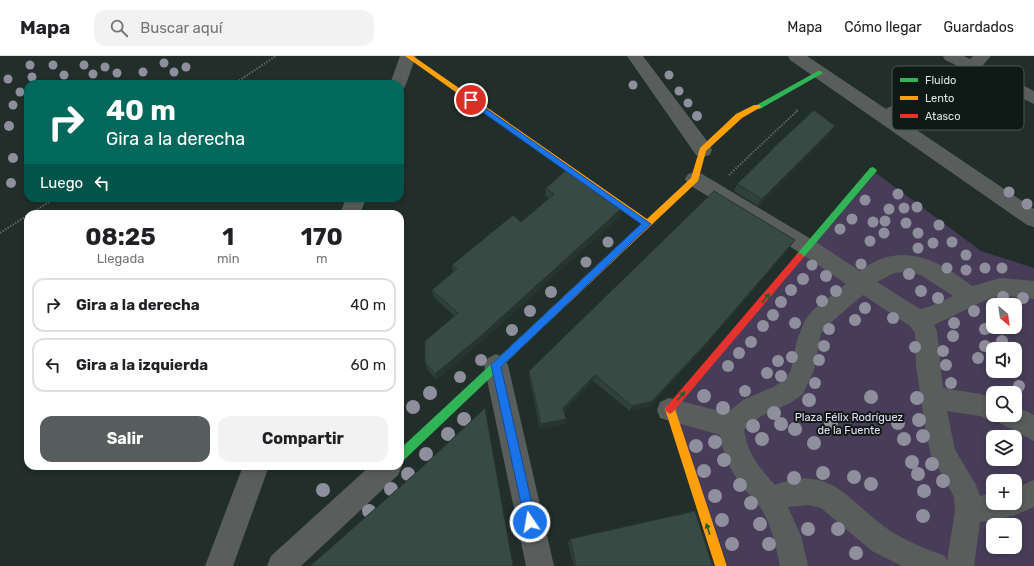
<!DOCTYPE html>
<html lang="es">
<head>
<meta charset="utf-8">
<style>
  :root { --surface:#fff; --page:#f2f2f2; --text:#202124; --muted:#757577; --line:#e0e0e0; --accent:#565d5c }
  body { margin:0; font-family:Rubik,sans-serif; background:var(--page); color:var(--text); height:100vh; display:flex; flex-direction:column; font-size:15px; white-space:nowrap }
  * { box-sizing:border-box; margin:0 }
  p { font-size:13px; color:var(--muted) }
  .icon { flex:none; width:22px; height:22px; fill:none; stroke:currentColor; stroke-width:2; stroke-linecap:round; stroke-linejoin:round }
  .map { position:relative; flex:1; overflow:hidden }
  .details { position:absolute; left:24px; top:154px; width:380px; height:260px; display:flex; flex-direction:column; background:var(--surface); border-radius:12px; box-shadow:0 2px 6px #0003 }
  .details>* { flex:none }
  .hud { position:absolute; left:24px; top:24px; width:380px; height:122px; border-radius:12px; box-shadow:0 2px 6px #0003; background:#00695c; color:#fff; overflow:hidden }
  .needle { width:26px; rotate:151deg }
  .controls { position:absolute; left:986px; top:242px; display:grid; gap:8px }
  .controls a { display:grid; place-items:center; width:36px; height:36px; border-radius:8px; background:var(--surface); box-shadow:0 2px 6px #0003; font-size:20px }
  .pin { position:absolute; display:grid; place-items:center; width:34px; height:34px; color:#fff; margin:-17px; border:2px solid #fff; border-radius:50%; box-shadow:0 1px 4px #0007 }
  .me { position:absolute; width:44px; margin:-22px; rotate:348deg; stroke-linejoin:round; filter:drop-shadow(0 0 3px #0008) }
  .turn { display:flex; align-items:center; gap:14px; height:84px; padding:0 16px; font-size:18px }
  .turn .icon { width:52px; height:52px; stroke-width:2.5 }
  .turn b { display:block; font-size:28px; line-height:34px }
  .then { display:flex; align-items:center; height:38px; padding:0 16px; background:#0003; gap:8px; font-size:15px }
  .eta { display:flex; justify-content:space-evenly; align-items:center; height:68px; text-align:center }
  .eta b { font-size:24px; font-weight:700; line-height:28px }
  .action { display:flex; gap:8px; margin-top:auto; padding:8px 16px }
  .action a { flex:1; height:46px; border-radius:12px; background:var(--accent); color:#fff; font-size:16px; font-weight:700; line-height:46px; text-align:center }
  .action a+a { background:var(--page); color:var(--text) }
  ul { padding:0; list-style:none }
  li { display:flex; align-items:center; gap:12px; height:54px; margin:0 8px 6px; padding:0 8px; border:2px solid var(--line); border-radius:12px }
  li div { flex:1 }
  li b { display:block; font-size:15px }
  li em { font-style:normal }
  header { display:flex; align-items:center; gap:24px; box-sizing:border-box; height:56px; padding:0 20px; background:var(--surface); border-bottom:1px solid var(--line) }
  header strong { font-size:19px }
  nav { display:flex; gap:22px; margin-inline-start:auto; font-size:14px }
  .search { width:280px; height:36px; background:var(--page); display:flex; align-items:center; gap:10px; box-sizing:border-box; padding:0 14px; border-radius:12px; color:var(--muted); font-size:15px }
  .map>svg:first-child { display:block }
  .green { fill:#473d58; fill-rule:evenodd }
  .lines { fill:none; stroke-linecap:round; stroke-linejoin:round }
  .path { stroke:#626765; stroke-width:2; stroke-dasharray:1.5 1.5; stroke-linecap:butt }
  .street { fill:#595e5c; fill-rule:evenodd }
  .fast { fill:#30b455; fill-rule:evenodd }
  .slow { fill:#ff9f0a; fill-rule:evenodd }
  .jam { fill:#e5322d; fill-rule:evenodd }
  .tree { fill:#8f8e9c }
  .wall { fill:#30403a }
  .shaded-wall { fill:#273430 }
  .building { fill:#384a44; stroke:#273430 }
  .oneway { fill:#1e5f32 }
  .route { fill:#1a73e8; stroke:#114b97 }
  .labels { text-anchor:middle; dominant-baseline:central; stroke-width:4; stroke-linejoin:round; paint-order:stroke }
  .park-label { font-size:11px; fill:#e9ddfa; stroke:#0f1915 }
  .key { fill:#0f1915; stroke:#4c5652; stroke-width:1 }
  .key-label { font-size:11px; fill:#d9e6e1 }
</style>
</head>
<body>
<header>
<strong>Mapa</strong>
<div class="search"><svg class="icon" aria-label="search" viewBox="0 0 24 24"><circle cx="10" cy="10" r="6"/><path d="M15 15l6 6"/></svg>Buscar aquí</div>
<nav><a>Mapa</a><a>Cómo llegar</a><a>Guardados</a></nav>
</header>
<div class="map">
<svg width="1034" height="510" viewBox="0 0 1034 510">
  <rect width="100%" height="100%" fill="#222e2a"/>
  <!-- green -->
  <path class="green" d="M876 117 981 195 1034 212V510H728L669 354ZM993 249H1015V271H993ZM993 293H1015V315H993ZM993 337H1015V359H993ZM993 381H1015V403H993ZM993 425H1015V447H993ZM993 469H1015V491H993Z"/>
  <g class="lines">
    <!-- path -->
    <path class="path" d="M234 28 276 0
      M729 119 797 55 795 53
      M30 158 55 142
      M0 177 28 159"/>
    <!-- street -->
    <path class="street" d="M400 0H416L406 28 404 32 400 33V28H390Z
      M627 0H643L710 89 712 94 710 99 703 101 696 99Z
      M788 0H807L886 53 960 11 945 4 943 0H964L970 3 973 0H991L983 9 1034 35V48L973 18 899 62 1034 153V171L1027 169 790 4Z
      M695 116 702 118 816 186 860 215C899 184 938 203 972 230L1001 222 1034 225V243L1006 240 990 242 934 269 937 275 943 332 980 338 993 342V359H1015V350L1034 359V385L1000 367 999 363 993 366 980 360 947 355 955 394 976 429 980 440 993 437V447H1015V432L1034 424V451L1013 460 980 466 974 510H902L872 495 821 452 809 449 788 451 801 480 808 510H780C776 491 772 471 762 454 757 445 748 438 742 430 730 414 723 398 720 379L660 362 657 354 660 346 669 342 727 357 743 344 775 330 786 322 791 314 797 284 805 264 813 254 846 228 802 198 688 128 685 123 688 118ZM904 216 921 219 953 240 931 250 920 253 877 226 894 217ZM863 239 910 270 915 277 916 309 926 376 931 399 954 441 955 455 947 505 945 500C927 493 908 486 892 476 851 450 834 406 775 429 759 411 748 399 744 374L761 360 792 346 803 338 814 314 821 278 829 268Z
      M346 142H366L360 158H340Z
      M496 298 504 302 508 309 554 510H526L484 309 488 302Z
      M400 406 402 410 398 419 301 510H267L271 500 370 410H400Z
      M243 410H269L233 510H205Z"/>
    <!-- fast -->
    <path class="fast" d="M818 15H820L823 17 760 53H754L753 51Z
      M873 111 877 114 876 116 803 202H797L796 200 797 198 870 112Z
      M551 254 554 255 556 258 554 261 404 404 400 405V393L548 255Z"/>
    <!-- slow -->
    <path class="slow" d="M405 0H413L647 163 691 122 700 92 736 58 754 49H760L761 51 742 62 706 95 698 125 554 261 551 262 548 261 546 258 548 255 641 168Z
      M670 348 673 350 675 353 727 510H715L665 353 667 350Z"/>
    <!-- jam -->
    <path class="jam" d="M800 197 804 200 803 202 673 356 670 358 667 356 665 353 667 350 797 198Z"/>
  </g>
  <!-- trees -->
  <g class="tree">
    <circle cx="164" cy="7" r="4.5"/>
    <circle cx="30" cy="9" r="4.5"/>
    <circle cx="53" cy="9" r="4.5"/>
    <circle cx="84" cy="9" r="4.5"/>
    <circle cx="105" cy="11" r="4.5"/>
    <circle cx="186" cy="11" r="4.5"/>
    <circle cx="143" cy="16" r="4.5"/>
    <circle cx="174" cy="16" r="4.5"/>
    <circle cx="117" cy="17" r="4.5"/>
    <circle cx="93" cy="18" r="4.5"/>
    <circle cx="64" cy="19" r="4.5"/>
    <circle cx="669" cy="19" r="4.5"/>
    <circle cx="32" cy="21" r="4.5"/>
    <circle cx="8" cy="23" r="4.5"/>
    <circle cx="633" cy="29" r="4.5"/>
    <circle cx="679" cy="35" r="4.5"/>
    <circle cx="20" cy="36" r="4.5"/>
    <circle cx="688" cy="47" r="4.5"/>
    <circle cx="13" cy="49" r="4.5"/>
    <circle cx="697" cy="60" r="5"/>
    <circle cx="9" cy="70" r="5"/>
    <circle cx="13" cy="102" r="5"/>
    <circle cx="11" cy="127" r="5"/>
    <circle cx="1009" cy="136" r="5.5"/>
    <circle cx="898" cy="138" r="5.5"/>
    <circle cx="865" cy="144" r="5.5"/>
    <circle cx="1027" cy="148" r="5.5"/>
    <circle cx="917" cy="151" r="5.5"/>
    <circle cx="904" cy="152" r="5.5"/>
    <circle cx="889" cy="153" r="5.5"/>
    <circle cx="852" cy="163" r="5.5"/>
    <circle cx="885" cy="165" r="5.5"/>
    <circle cx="873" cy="166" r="5.5"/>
    <circle cx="906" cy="167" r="5.5"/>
    <circle cx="939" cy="169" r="5.5"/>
    <circle cx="840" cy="173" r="5.5"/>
    <circle cx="884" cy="177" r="5.5"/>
    <circle cx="918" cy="177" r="5.5"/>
    <circle cx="870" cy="185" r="5.5"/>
    <circle cx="608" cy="186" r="5.5"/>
    <circle cx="952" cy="186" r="5.5"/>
    <circle cx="933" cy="187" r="5.5"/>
    <circle cx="918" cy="192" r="5.5"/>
    <circle cx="966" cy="199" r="5.5"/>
    <circle cx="586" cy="206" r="5.5"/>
    <circle cx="861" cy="208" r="5.5"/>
    <circle cx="812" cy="209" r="5.5"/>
    <circle cx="947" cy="212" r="5.5"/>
    <circle cx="985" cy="212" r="5.5"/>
    <circle cx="1002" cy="212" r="5.5"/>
    <circle cx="966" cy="214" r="5.5"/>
    <circle cx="909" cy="218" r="6"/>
    <circle cx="826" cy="220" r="6"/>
    <circle cx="803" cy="223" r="6"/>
    <circle cx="791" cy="234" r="6"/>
    <circle cx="836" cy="235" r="6"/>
    <circle cx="921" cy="235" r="6"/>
    <circle cx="551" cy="236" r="6"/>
    <circle cx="1003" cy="241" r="6"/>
    <circle cx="938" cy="242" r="6"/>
    <circle cx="1023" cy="242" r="6"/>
    <circle cx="822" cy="245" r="6"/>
    <circle cx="781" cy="246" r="6"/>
    <circle cx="865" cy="252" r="6"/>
    <circle cx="530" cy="255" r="6"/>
    <circle cx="974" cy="255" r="6"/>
    <circle cx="773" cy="259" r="6"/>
    <circle cx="893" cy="262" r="6"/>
    <circle cx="855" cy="264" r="6"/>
    <circle cx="795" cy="267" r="6"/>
    <circle cx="954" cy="267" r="6"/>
    <circle cx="763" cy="270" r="6"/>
    <circle cx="829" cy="273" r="6"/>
    <circle cx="985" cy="273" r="6"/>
    <circle cx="512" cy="274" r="6"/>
    <circle cx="953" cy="280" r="6"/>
    <circle cx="1002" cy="285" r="6"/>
    <circle cx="751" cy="286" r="6"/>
    <circle cx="824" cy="290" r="6"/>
    <circle cx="985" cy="290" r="6"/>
    <circle cx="915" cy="291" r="6"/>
    <circle cx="943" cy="295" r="6"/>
    <circle cx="739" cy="297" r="6"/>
    <circle cx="792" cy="301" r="6"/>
    <circle cx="978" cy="302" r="6"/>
    <circle cx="481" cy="304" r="6"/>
    <circle cx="819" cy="304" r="6"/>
    <circle cx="778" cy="305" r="6"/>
    <circle cx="946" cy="309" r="6"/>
    <circle cx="728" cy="310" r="6"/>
    <circle cx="767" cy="317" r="6"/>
    <circle cx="781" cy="320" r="6"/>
    <circle cx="460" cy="321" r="6"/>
    <circle cx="815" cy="327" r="6"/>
    <circle cx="951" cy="327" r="6"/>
    <circle cx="1019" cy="330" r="6"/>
    <circle cx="745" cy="335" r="6"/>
    <circle cx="430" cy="337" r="7"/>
    <circle cx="704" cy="340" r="7"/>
    <circle cx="871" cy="341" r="7"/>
    <circle cx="917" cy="342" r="7"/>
    <circle cx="809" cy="344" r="7"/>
    <circle cx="413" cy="351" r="7"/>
    <circle cx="723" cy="352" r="7"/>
    <circle cx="774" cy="357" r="7"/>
    <circle cx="464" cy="363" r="7"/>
    <circle cx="919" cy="364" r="7"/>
    <circle cx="831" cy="367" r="7"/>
    <circle cx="898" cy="367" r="7"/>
    <circle cx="781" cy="368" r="7"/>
    <circle cx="753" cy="370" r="7"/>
    <circle cx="795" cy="373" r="7"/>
    <circle cx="448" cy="378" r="7"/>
    <circle cx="923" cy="380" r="7"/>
    <circle cx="762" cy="383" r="7"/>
    <circle cx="904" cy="383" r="7"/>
    <circle cx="715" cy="386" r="7"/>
    <circle cx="814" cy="387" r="7"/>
    <circle cx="696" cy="390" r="7"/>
    <circle cx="426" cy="398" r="7"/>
    <circle cx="724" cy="404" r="7"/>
    <circle cx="912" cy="406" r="7"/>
    <circle cx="932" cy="408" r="7"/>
    <circle cx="704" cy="415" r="7"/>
    <circle cx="823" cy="417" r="7"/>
    <circle cx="408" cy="418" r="7"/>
    <circle cx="918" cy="418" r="7"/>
    <circle cx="854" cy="421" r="7"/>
    <circle cx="794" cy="422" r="7"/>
    <circle cx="943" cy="425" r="7"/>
    <circle cx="871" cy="428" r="7"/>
    <circle cx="740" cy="429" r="7"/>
    <circle cx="391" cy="433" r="7"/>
    <circle cx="323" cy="434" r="7"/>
    <circle cx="924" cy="435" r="7"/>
    <circle cx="715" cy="440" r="7"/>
    <circle cx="751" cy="447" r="7"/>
    <circle cx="369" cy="455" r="7"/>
    <circle cx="923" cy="460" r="7"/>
    <circle cx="722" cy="464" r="7"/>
    <circle cx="760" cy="468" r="7"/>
    <circle cx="808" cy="473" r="7"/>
    <circle cx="838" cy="473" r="7"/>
    <circle cx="732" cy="488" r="7"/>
    <circle cx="769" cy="488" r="7"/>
    <circle cx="856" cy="497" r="7"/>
  </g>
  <!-- wall -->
  <path class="wall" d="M835 70 830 77 758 150 734 135 737 128 768 98 770 95Z
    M546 132 621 153 619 161 483 284 437 324 427 313 425 307 454 260 434 241 432 234 453 216 452 209 521 166 549 142 545 140Z
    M789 192 705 290 649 351 630 355 593 325 564 356 565 368 540 373 529 321V315Z
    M570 483 712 508 715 510H574L568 487Z"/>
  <!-- shaded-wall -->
  <path class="shaded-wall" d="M835 70 830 77 758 150 762 143Z
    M621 153 619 161 483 284 437 324 435 318Z
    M795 184 789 192 705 290 649 351 630 355 632 350Z
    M595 319 593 325 562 358 563 352Z
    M566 363 565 368 540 373 541 368Z"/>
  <!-- building -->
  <path class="building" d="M814 54 835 70 762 143 737 128 771 95H770Z
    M566 114 621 153 483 278 435 318 425 307V285L458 257 432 234 457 213 452 209 513 159 521 166 554 138 546 132Z
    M714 135 795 184 709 284 652 345 632 350 595 319 563 352 566 363 541 368 529 315Z
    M485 352 513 510H310L418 415Z
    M695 455 712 508 715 510H576L570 483Z"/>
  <!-- one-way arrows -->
  <defs><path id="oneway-solid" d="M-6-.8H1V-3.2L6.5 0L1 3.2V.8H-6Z"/></defs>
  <g class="oneway">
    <use href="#oneway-solid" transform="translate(766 242) rotate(-49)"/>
    <use href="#oneway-solid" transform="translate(681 340) rotate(-49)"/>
    <use href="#oneway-solid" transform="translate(708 473) rotate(-108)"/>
  </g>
  <!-- route -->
  <path class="route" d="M471 42 651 168 501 311 536 466 534 470 530 472 527 470 525 466 491 309 641 168 468 46 467 44Z"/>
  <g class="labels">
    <!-- park labels -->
    <g class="park-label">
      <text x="849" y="361">Plaza Félix Rodríguez<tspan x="849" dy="13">de la Fuente</tspan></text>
    </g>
  </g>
  <!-- legend -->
  <rect x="892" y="10" width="132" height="64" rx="6" class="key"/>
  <rect x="900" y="22" width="18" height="4" fill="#30b455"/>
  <rect x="900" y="40" width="18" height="4" fill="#ff9f0a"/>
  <rect x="900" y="58" width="18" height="4" fill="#e5322d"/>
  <g class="key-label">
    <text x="925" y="28">Fluido</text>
    <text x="925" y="46">Lento</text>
    <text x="925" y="64">Atasco</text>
  </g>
</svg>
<div class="controls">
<a><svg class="needle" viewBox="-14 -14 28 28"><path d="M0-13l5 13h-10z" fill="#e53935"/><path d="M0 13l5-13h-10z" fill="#757577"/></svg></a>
<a><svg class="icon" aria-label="sound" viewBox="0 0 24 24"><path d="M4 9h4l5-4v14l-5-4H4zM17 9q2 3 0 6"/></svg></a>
<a><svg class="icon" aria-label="search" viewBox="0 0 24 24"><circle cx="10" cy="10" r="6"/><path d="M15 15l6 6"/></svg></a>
<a><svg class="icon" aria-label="layers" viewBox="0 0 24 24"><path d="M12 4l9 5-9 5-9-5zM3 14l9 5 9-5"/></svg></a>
<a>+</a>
<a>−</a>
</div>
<div class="pin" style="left:471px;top:44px;background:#d93025"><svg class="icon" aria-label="arrive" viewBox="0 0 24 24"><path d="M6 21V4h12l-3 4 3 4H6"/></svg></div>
<svg class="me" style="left:530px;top:466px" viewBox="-20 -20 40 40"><circle r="17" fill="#1a73e8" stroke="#fff" stroke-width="3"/><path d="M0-11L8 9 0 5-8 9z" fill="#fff"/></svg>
<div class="hud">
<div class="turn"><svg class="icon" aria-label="right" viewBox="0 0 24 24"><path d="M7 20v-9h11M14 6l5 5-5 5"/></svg><div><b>40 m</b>Gira a la derecha</div></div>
<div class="then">Luego<svg class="icon" aria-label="left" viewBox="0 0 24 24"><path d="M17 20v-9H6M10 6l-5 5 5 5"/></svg></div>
</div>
<section class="details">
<div class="eta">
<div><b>08:25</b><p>Llegada</p></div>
<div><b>1</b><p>min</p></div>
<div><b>170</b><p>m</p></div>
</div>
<ul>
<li><svg class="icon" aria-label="right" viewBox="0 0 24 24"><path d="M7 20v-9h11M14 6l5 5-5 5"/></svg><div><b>Gira a la derecha</b></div><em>40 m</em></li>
<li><svg class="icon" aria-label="left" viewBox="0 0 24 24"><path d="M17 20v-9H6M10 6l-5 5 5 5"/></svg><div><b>Gira a la izquierda</b></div><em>60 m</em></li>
</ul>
<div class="action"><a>Salir</a><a>Compartir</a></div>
</section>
</div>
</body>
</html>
